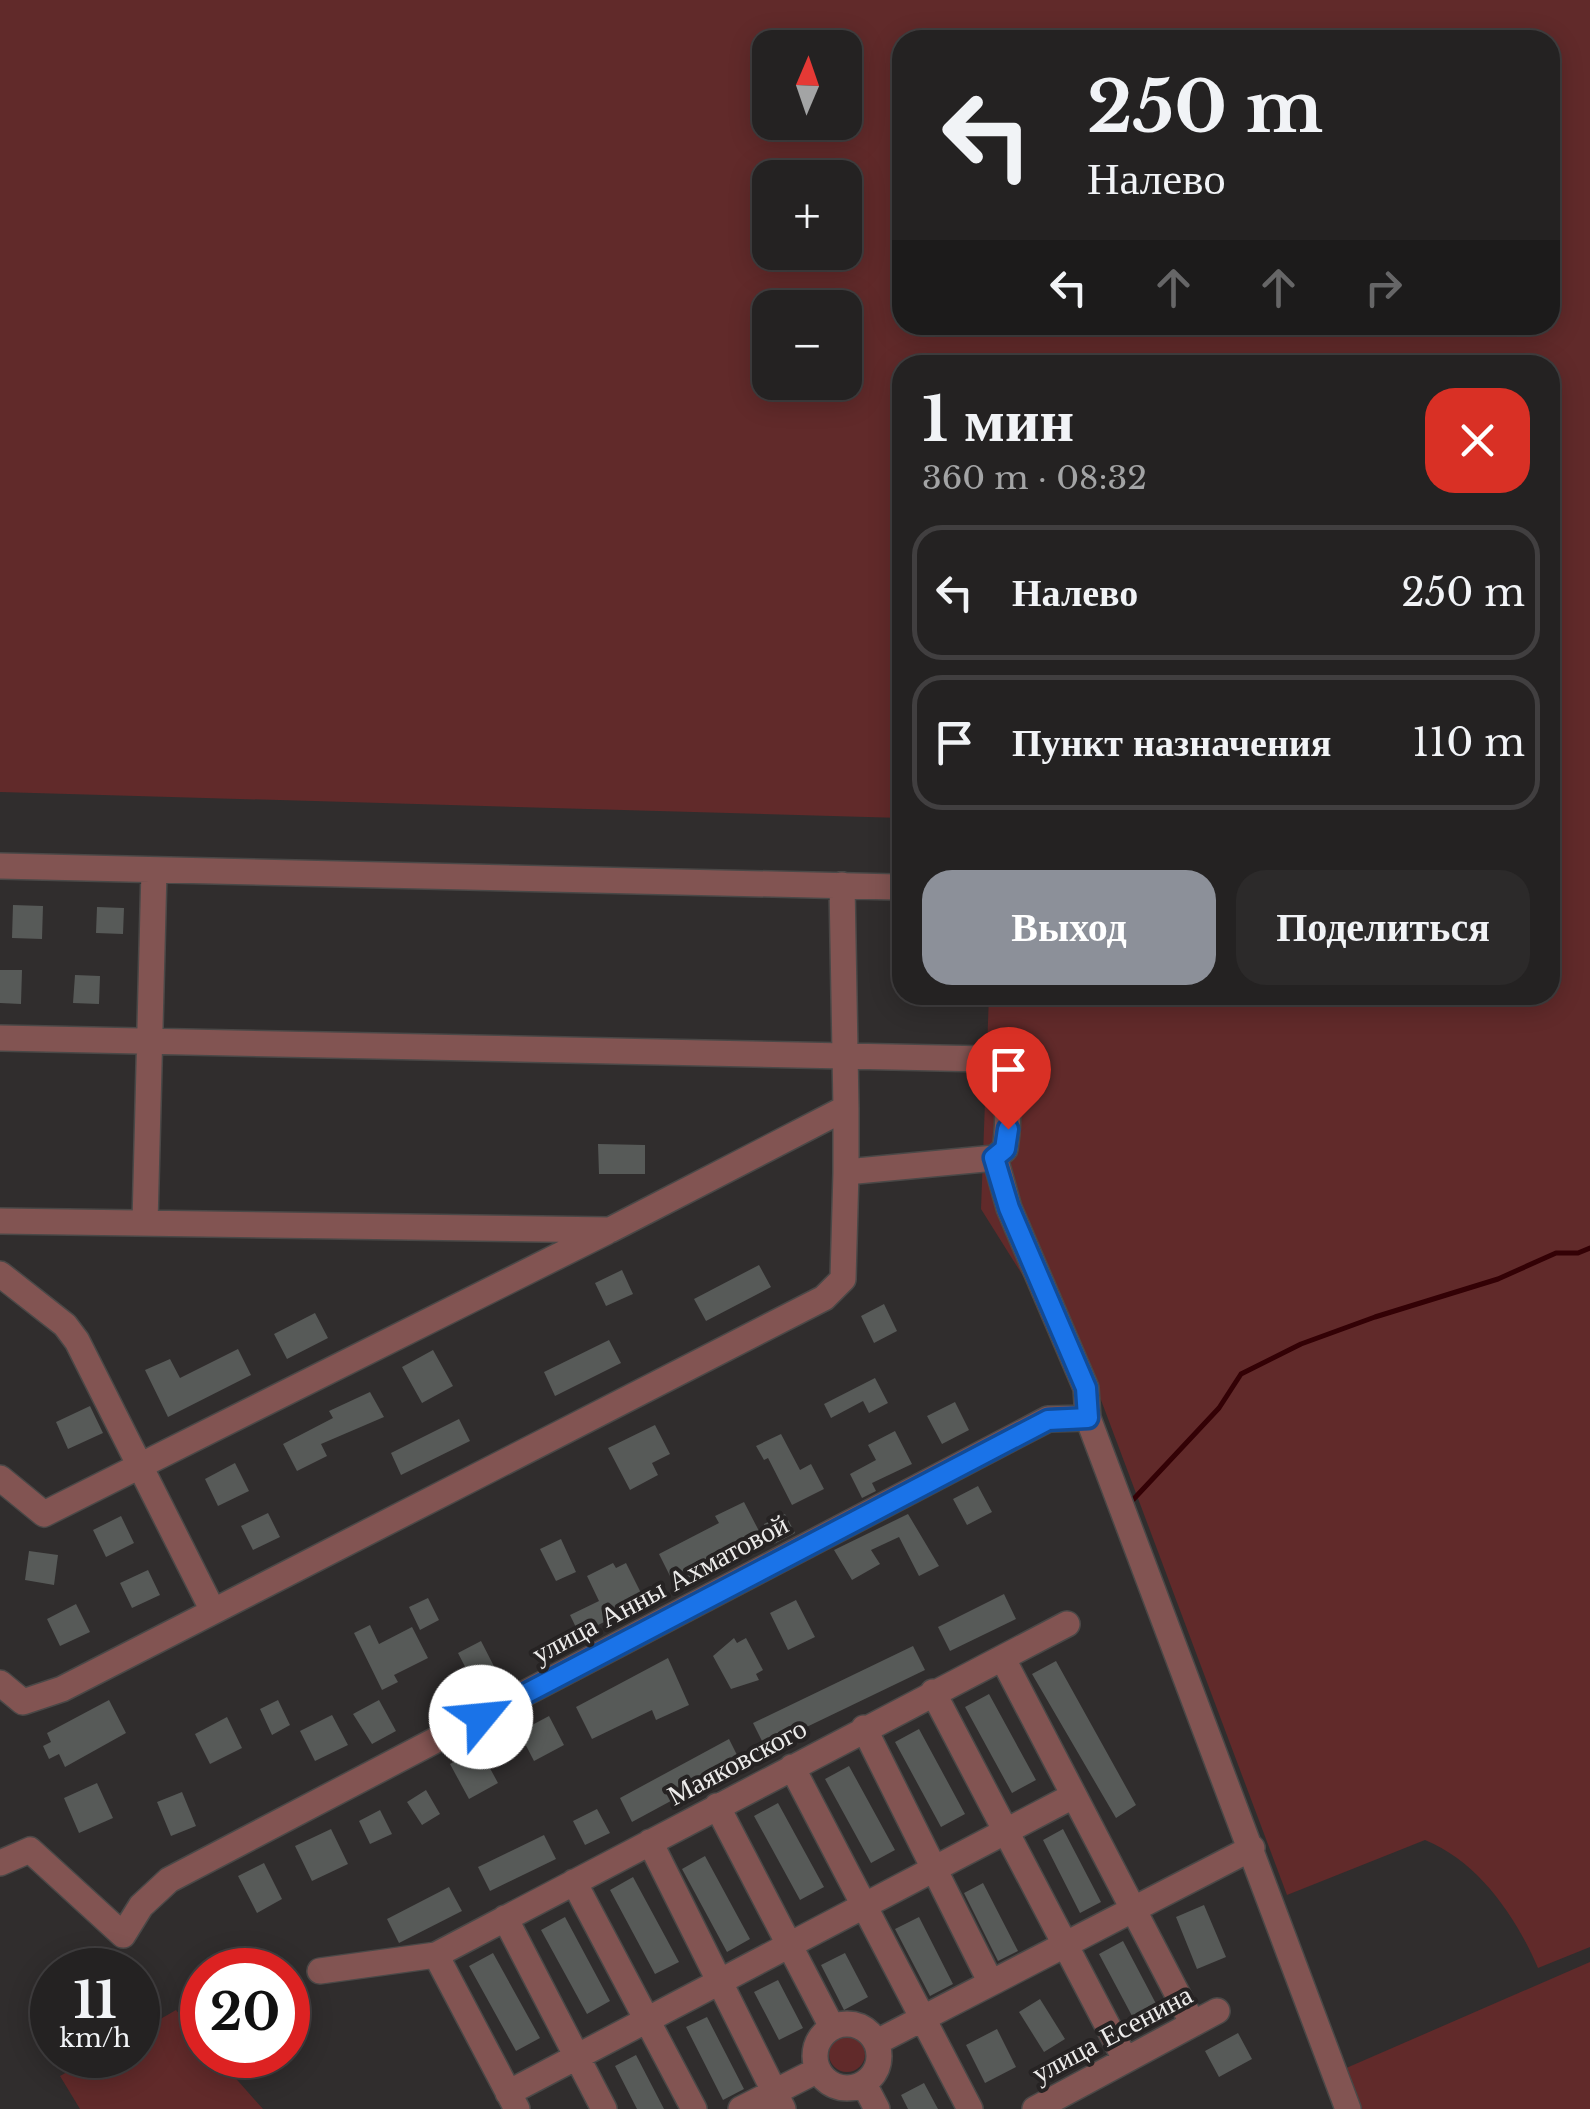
<!DOCTYPE html>
<html lang="ru">
<head>
<meta charset="utf-8">
<style>
  :root { --surface:#242222; --page:#2c2a2a; --text:#f1f3f6; --muted:#a3a4a5; --line:#413f40; --accent:#8c9099 }
  body { margin:0; font-family:"Libre Baskerville",serif; background:var(--page); color:var(--text); height:100vh; display:flex; flex-direction:column; font-size:38px; white-space:nowrap }
  * { box-sizing:border-box; margin:0 }
  p { font-size:32px; color:var(--muted) }
  .icon { flex:none; width:55px; height:55px; fill:none; stroke:currentColor; stroke-width:2; stroke-linecap:round; stroke-linejoin:round }
  .map { position:relative; flex:1; overflow:hidden }
  .side { position:absolute; left:892px; top:355px; width:668px; height:650px; display:flex; flex-direction:column; background:var(--surface); border-radius:30px; box-shadow:0 5px 25px #0003,0 0 0 2px var(--line) }
  .side>* { flex:none }
  .guide { position:absolute; left:892px; top:30px; width:668px; height:305px; border-radius:30px; box-shadow:0 5px 25px #0003,0 0 0 2px var(--line); background:#242222; color:var(--text); overflow:hidden }
  .needle { width:65px; rotate:2deg }
  .fabs { position:absolute; left:752px; top:30px; display:grid; gap:20px }
  .fabs a { display:grid; place-items:center; width:110px; height:110px; border-radius:20px; background:var(--surface); box-shadow:0 5px 25px #0003,0 0 0 2px var(--line); font-size:50px }
  .speed { position:absolute; left:30px; top:1948px; display:flex; gap:20px; font-size:50px; font-weight:700; text-align:center }
  .speed>* { display:grid; place-content:center; width:130px; height:130px; border-radius:50%; background:var(--surface); box-shadow:0 5px 25px #0003,0 0 0 2px var(--line); line-height:1 }
  .speed small { font-size:25px; font-weight:400 }
  .speed .limit { border:15px solid #d22; background:#fff; color:#111 }
  .pin { position:absolute; display:grid; place-items:center; width:85px; height:85px; color:#fff; margin:-102px -42px; border-radius:50% 50% 50% 0; rotate:-45deg; box-shadow:0 0 10px #0007 }
  .pin .icon { rotate:45deg }
  .me { position:absolute; width:110px; margin:-55px; rotate:62deg; stroke-linejoin:round; filter:drop-shadow(0 0 8px #0008) }
  .turn { display:flex; align-items:center; gap:35px; height:210px; padding:0 30px; font-size:45px }
  .turn .icon { width:130px; height:130px; stroke-width:2.5 }
  .turn b { display:block; font-size:70px; line-height:85px }
  .lanes { display:flex; align-items:center; height:95px; padding:0 30px; background:#0003; justify-content:center; gap:50px; direction:ltr }
  .lanes .off { opacity:.35 }
  .round { display:grid; place-items:center; flex:none; width:105px; height:105px; border-radius:30px; background:var(--page) }
  .overview { display:flex; align-items:center; justify-content:space-between; height:170px; padding:0 30px }
  h1 { font-size:60px; font-weight:800; line-height:75px }
  .button { display:flex; gap:20px; margin-top:auto; padding:20px 30px }
  .button a { flex:1; height:115px; border-radius:30px; background:var(--accent); color:#fff; font-size:40px; font-weight:800; line-height:115px; text-align:center }
  .button a+a { background:var(--page); color:var(--text) }
  ul { padding:0; list-style:none }
  li { display:flex; align-items:center; gap:30px; height:135px; margin:0 20px 15px; padding:0 10px; border:5px solid var(--line); border-radius:30px }
  li div { flex:1 }
  li b { display:block; font-size:38px }
  li em { font-style:normal }
  .map>svg:first-child { display:block }
  .green { fill:#612a2a; fill-rule:evenodd }
  .lines { fill:none; stroke-linecap:round; stroke-linejoin:round }
  .stream { stroke:#330105; stroke-width:5 }
  .building { fill:#575a58 }
  .minor-casing { stroke:#4a4847; stroke-width:28 }
  .minor { stroke:#825452; stroke-width:25 }
  .route-casing { stroke:#114b97; stroke-width:25 }
  .route { stroke:#1a73e8; stroke-width:18 }
  .labels { text-anchor:middle; dominant-baseline:central; stroke-width:8; stroke-linejoin:round; paint-order:stroke }
  .street-label { font-size:28px; fill:#ecebea; stroke:#262323 }
</style>
</head>
<body>
<div class="map">
<svg width="1590" height="2109" viewBox="0 0 1590 2109">
  <rect width="100%" height="100%" fill="#302d2d"/>
  <!-- green -->
  <path class="green" d="M0 0H1590V1947L1538 1968C1516 1917 1479 1862 1425 1840L1287 1895 1101 1400 981 1209 989 995H1550V365H902V818L0 792ZM902 40H1550V325H902ZM770 48H845V122H770ZM770 178H845V252H770ZM770 308H845V382H770Z
    M1590 1962V2109H1361L1344 2069Z
    M176 2010 202 2041V2055H215L263 2109H80L60 2076 97 2055H138V2032Z
    M829 2054a18 18 0 1 1 36 0a18 18 0 1 1-36 0Z"/>
  <g class="lines">
    <!-- stream -->
    <path class="stream" d="M1130 1503 1219 1408 1241 1374 1301 1344 1375 1317 1498 1279 1556 1253H1578L1590 1248"/>
  </g>
  <!-- building -->
  <path class="building" d="M13 905 43 906 42 939 12 938Z
    M97 907 124 908 123 934 96 933Z
    M0 970H22L21 1004 0 1003Z
    M75 975 100 976 99 1004 73 1003Z
    M598 1144 645 1145V1174H599Z
    M759 1265 771 1287 706 1321 694 1299Z
    M622 1270 633 1294 606 1306 595 1283Z
    M884 1304 897 1331 874 1343 861 1316Z
    M315 1313 328 1338 287 1359 274 1334Z
    M609 1340 621 1363 555 1396 544 1372Z
    M238 1349 251 1375 168 1417 145 1370 170 1359 180 1378Z
    M433 1350 453 1386 422 1403 402 1367Z
    M875 1378 888 1403 869 1413 863 1401 831 1418 824 1404Z
    M370 1392 384 1417 321 1444 327 1456 297 1471 283 1444 333 1418 329 1411Z
    M955 1402 969 1430 942 1444 927 1416Z
    M90 1406 103 1433 68 1449 56 1422Z
    M459 1419 470 1441 401 1475 391 1453Z
    M655 1425 670 1454 652 1463 658 1475 630 1490 608 1448Z
    M895 1431 912 1464 872 1483 876 1491 862 1498 850 1474 876 1460 868 1445Z
    M781 1434 800 1470 811 1464 824 1489 792 1505 768 1458 764 1460 756 1446Z
    M235 1463 249 1491 218 1506 205 1479Z
    M978 1486 992 1512 967 1525 953 1499Z
    M744 1502 759 1531 715 1554 720 1566 676 1588 659 1554 719 1523 715 1516Z
    M268 1513 280 1537 253 1550 241 1526Z
    M785 1514 795 1533 774 1544 764 1524Z
    M908 1514 939 1566 919 1576 899 1537 871 1550 880 1564 852 1580 834 1550Z
    M121 1516 134 1543 106 1557 93 1530Z
    M561 1539 576 1572 556 1581 540 1549Z
    M29 1551 58 1555 54 1585 25 1580Z
    M613 1563 616 1568 626 1563 643 1597 633 1602 635 1607 598 1625 602 1634 584 1644 570 1615 599 1601 587 1576Z
    M148 1570 160 1595 132 1608 120 1583Z
    M1004 1594 1016 1619 950 1651 938 1627Z
    M428 1598 439 1620 420 1630 409 1607Z
    M796 1600 815 1637 788 1650 770 1613Z
    M76 1604 90 1632 60 1646 47 1619Z
    M370 1625 379 1644 412 1627 428 1658 394 1675 398 1682 382 1690 354 1633Z
    M734 1638 737 1643 746 1638 763 1670 756 1674 759 1680 731 1689 713 1656Z
    M481 1641 500 1678 477 1690 458 1653Z
    M913 1646 925 1670 765 1747 753 1723Z
    M668 1658 689 1705 656 1720 652 1710 592 1739 576 1707Z
    M1056 1661 1136 1805 1116 1818 1032 1674Z
    M989 1694 1036 1780 1012 1793 965 1707Z
    M109 1700 126 1733 65 1767 59 1754 49 1759 43 1746 51 1742 47 1733Z
    M278 1700 290 1725 272 1735 260 1709Z
    M379 1700 396 1731 372 1744 353 1714Z
    M332 1715 348 1745 315 1761 300 1731Z
    M549 1716 564 1745 534 1761 519 1732Z
    M227 1717 242 1748 210 1764 195 1734Z
    M919 1729 965 1814 941 1827 895 1742Z
    M729 1739 741 1763 632 1822 620 1798Z
    M479 1748 498 1783 469 1799 450 1764Z
    M849 1766 895 1850 871 1863 825 1779Z
    M97 1783 113 1818 79 1833 64 1798Z
    M426 1790 440 1814 422 1825 407 1802Z
    M182 1792 196 1826 171 1836 157 1802Z
    M778 1803 824 1887 800 1900 754 1816Z
    M597 1809 610 1833 585 1845 573 1821Z
    M380 1810 392 1834 370 1844 359 1821Z
    M331 1829 348 1864 312 1881 295 1846Z
    M1063 1829 1101 1902 1080 1913 1043 1840Z
    M544 1835 556 1859 490 1891 478 1867Z
    M705 1856 750 1939 727 1952 682 1869Z
    M264 1863 282 1899 257 1913 238 1876Z
    M633 1877 679 1962 655 1974 610 1890Z
    M983 1883 1018 1951 998 1961 964 1893Z
    M449 1887 462 1911 399 1943 387 1919Z
    M1204 1905 1226 1957 1197 1969 1176 1917Z
    M565 1917 610 2001 587 2014 541 1930Z
    M919 1917 953 1984 930 1996 895 1929Z
    M1123 1941 1163 2017 1139 2029 1099 1954Z
    M493 1953 540 2038 516 2051 469 1966Z
    M845 1953 868 1997 844 2010 821 1965Z
    M778 1980 803 2028 779 2040 754 1992Z
    M1040 1999 1065 2039 1044 2052 1019 2012Z
    M707 2017 744 2089 723 2100 686 2027Z
    M997 2029 1016 2067 985 2083 966 2045Z
    M1238 2033 1252 2059 1219 2077 1205 2051Z
    M636 2055 664 2109H637L615 2066Z
    M924 2083 938 2109H908L901 2095Z"/>
  <g class="lines">
    <!-- minor casing -->
    <g class="minor-casing">
      <path id="minor" d="M0 866 896 887
        M0 1038 987 1059C1010 1085 1010 1116 1005 1149L995 1158 846 1172V1108
        M995 1158 1009 1208 1086 1388 1088 1418 1348 2109
        M0 1221 610 1230 846 1108 842 885
        M145 1223 154 870
        M0 1274 65 1325 77 1341 213 1611
        M0 1478 44 1514 606 1232
        M1003 1659 1193 2024
        M0 1683 23 1702 62 1689 824 1298 843 1279 846 1172
        M933 1692 1125 2059
        M864 1728 991 1983
        M792 1767 970 2109
        M717 1806 832 2027
        M650 1842 783 2109
        M0 1863 30 1850 123 1935 141 1906 169 1880 1048 1419 1088 1418
        M574 1882 694 2109
        M505 1918 604 2109
        M436 1955 517 2109
        M320 1971 436 1955 1067 1624
        M815 2056a32 32 0 1 1 64 0a32 32 0 1 1-64 0Z
        M877 2042 1252 1848
        M864 2084 877 2109
        M508 2093 1073 1796
        M741 2109 818 2070
        M1035 2109 1217 2011"/>
    </g>
    <!-- minor -->
    <use href="#minor" class="minor"/>
  </g>
  <g class="lines">
    <!-- route casing -->
    <g class="route-casing">
      <path id="route" d="M481 1717 1048 1420 1088 1418 1086 1388 1009 1208 994 1158 1005 1149 1008 1129"/>
    </g>
    <!-- route -->
    <use href="#route" class="route"/>
  </g>
  <g class="labels">
    <!-- street labels -->
    <g class="street-label">
      <text transform="translate(660 1589) rotate(-28)">улица Анны Ахматовой</text>
      <text transform="translate(737 1762) rotate(-28)">Маяковского</text>
      <text transform="translate(1112 2034) rotate(-28)">улица Есенина</text>
    </g>
  </g>
</svg>
<div class="fabs">
<a><svg class="needle" viewBox="-14 -14 28 28"><path d="M0-13l5 13h-10z" fill="#e53935"/><path d="M0 13l5-13h-10z" fill="#a3a4a5"/></svg></a>
<a>+</a>
<a>−</a>
</div>
<div class="speed"><div>11<small>km/h</small></div><div class="limit">20</div></div>
<div class="pin" style="left:1008px;top:1129px;background:#d93025"><svg class="icon" aria-label="arrive" viewBox="0 0 24 24"><path d="M6 21V4h12l-3 4 3 4H6"/></svg></div>
<svg class="me" style="left:481px;top:1717px" viewBox="-20 -20 40 40"><circle r="19" fill="#fff"/><path d="M0-13L10 11 0 6-10 11z" fill="#1a73e8"/></svg>
<div class="guide">
<div class="turn"><svg class="icon" aria-label="left" viewBox="0 0 24 24"><path d="M17 20v-9H6M10 6l-5 5 5 5"/></svg><div><b>250 m</b>Налево</div></div>
<div class="lanes"><svg class="icon" aria-label="left" viewBox="0 0 24 24"><path d="M17 20v-9H6M10 6l-5 5 5 5"/></svg><svg class="icon off" aria-label="ahead" viewBox="0 0 24 24"><path d="M12 20V5M6 11l6-6 6 6"/></svg><svg class="icon off" aria-label="ahead" viewBox="0 0 24 24"><path d="M12 20V5M6 11l6-6 6 6"/></svg><svg class="icon off" aria-label="right" viewBox="0 0 24 24"><path d="M7 20v-9h11M14 6l5 5-5 5"/></svg></div>
</div>
<section class="side">
<div class="overview"><div><h1>1 мин</h1><p>360 m · 08:32</p></div><a class="round" style="background:#d93025;color:#fff"><svg class="icon" aria-label="close" viewBox="0 0 24 24"><path d="M6 6l12 12M18 6L6 18"/></svg></a></div>
<ul>
<li><svg class="icon" aria-label="left" viewBox="0 0 24 24"><path d="M17 20v-9H6M10 6l-5 5 5 5"/></svg><div><b>Налево</b></div><em>250 m</em></li>
<li><svg class="icon" aria-label="arrive" viewBox="0 0 24 24"><path d="M6 21V4h12l-3 4 3 4H6"/></svg><div><b>Пункт назначения</b></div><em>110 m</em></li>
</ul>
<div class="button"><a>Выход</a><a>Поделиться</a></div>
</section>
</div>
</body>
</html>
